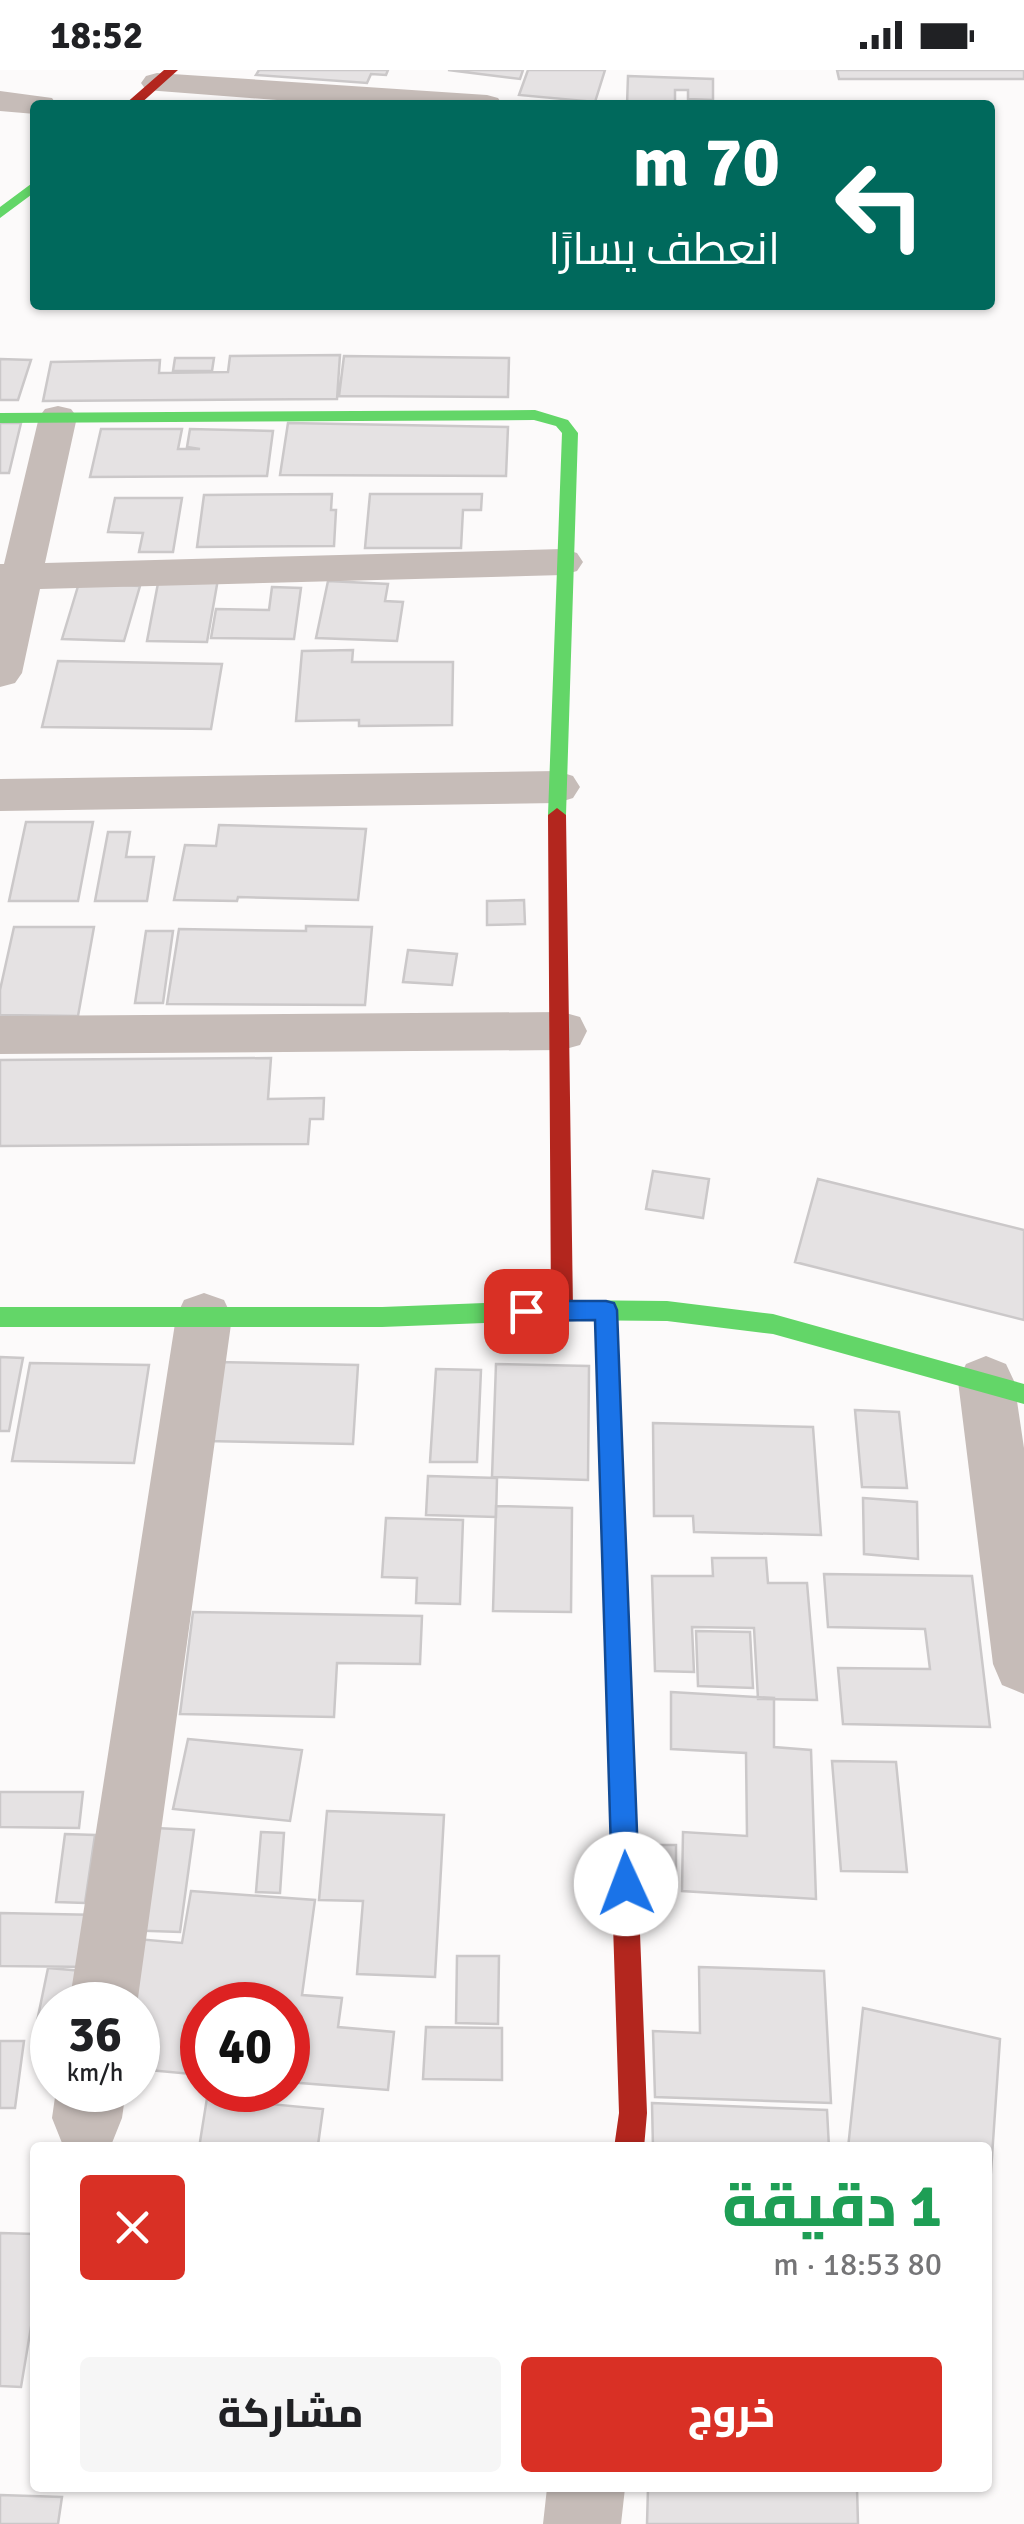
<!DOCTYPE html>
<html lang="ar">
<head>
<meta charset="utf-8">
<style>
  :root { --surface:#fff; --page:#f6f6f6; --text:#202124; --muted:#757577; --accent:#d93025 }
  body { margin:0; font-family:Signika,Cairo,sans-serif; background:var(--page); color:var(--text); direction:rtl; height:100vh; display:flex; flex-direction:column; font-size:38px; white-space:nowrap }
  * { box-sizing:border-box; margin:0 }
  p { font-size:32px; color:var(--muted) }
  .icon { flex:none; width:55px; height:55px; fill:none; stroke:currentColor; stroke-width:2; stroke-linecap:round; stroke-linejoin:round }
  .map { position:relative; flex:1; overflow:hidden; direction:ltr }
  .panel { position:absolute; left:30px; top:2072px; width:962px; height:350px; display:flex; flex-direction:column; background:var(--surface); border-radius:10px; box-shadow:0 2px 8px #0004; direction:rtl }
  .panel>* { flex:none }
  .hud { position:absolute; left:30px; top:30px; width:965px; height:210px; border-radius:10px; box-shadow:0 2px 8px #0004; direction:rtl; background:#00695c; color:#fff; overflow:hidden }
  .speed { position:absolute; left:30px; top:1912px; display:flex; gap:20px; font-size:50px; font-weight:700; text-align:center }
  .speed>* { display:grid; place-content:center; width:130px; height:130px; border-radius:50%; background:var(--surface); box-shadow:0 2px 8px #0004; line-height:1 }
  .speed small { font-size:25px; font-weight:400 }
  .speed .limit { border:15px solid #d22; background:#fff; color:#111 }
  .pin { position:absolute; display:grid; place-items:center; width:85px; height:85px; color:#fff; margin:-42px; border-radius:20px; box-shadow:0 5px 15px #0006 }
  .me { position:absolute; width:110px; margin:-55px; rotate:358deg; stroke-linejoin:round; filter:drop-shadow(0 0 8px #0008) }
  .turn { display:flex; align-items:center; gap:35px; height:210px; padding:0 50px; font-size:45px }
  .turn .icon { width:130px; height:130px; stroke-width:2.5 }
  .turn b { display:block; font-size:70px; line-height:85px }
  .round { display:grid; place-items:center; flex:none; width:105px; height:105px; border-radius:10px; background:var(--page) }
  .overview { display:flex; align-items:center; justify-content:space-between; height:170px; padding:0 50px }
  h1 { font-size:60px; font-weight:800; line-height:75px; color:#1e9e55 }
  .primary-button { display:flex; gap:20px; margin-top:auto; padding:20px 50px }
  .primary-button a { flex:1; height:115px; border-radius:10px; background:var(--accent); color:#fff; font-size:40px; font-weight:800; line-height:115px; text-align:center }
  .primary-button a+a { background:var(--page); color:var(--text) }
  .status { display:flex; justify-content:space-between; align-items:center; height:70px; padding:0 50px; background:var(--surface); direction:ltr }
  .status svg { height:28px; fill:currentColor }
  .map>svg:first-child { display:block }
  .building { fill:#e5e2e3; stroke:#cbc8c9; stroke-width:2.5 }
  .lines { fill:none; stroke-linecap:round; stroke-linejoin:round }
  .street { fill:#c6bcb8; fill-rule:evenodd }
  .fast { fill:#63d668; fill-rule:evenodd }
  .slow { fill:#ff974d; fill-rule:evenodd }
  .jam { fill:#b3261e; fill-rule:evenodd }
  .route { fill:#1a73e8; stroke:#114b97; stroke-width:2.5 }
</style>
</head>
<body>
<div class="status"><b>18:52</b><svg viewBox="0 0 49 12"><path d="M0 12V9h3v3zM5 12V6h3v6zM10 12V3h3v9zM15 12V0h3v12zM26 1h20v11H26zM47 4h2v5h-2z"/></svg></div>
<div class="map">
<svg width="1024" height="2454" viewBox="0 0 1024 2454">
  <rect width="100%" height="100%" fill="#fcfafa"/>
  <!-- building -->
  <path class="building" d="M259 0H388L386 5 371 4 367 13 256 5Z
    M448 0H523L520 9Z
    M528 0H605L595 32 519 25Z
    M837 0H1024V9H839Z
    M628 6 713 9V30L688 29V20H675V35H627Z
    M340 285 337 329 43 331 51 292 160 290 159 303 228 302 230 286Z
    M344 286 509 288 508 327 339 326Z
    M175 288H214L212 301H173Z
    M0 289 31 290 18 330H0Z
    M0 353H21L9 403H0Z
    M288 353 508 357 506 406 280 405Z
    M101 359H182L178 379H200L187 377 190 359 273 361 267 406 90 407Z
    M332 424 331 440H336L334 476 197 477 204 425Z
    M370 424H482L481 440H463L461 478H365Z
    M115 428H182L173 482H139L143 463 108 462Z
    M159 508 218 509 207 572 147 571Z
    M328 511 388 514 385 531 403 532 397 571 316 568Z
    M79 513 140 516 124 571 62 569Z
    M272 517 301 518 294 569 211 568 216 539 269 540Z
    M353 580 352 592H453L452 655 359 656V650L296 651 302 581Z
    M58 591 222 594 211 659 42 657Z
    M26 752H93L78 831H9Z
    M219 755 366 759 358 830 238 827 237 831 174 830 185 775 216 776Z
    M108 762H130L126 787H154L147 831H95Z
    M524 830 525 854 487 855V831Z
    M306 856 372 857 365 935 167 934 179 859 306 861Z
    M14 857H94L78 946 0 945V920Z
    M146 861H173L163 933H135Z
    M408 880 457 884 452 915 403 912Z
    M271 988 268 1029 324 1028 323 1049H310L308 1074 0 1076V990Z
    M653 1101 709 1109 703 1148 646 1139Z
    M818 1109 1024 1160V1250L795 1192Z
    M0 1287 23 1288 9 1361H0Z
    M216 1292 358 1295 353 1374 206 1371Z
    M30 1293 149 1295 134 1393 12 1391Z
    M496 1294 589 1296 588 1410 492 1407Z
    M436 1299 481 1300 477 1392H430Z
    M855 1340 899 1342 907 1418 862 1417Z
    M653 1353 813 1357 821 1465 694 1462 693 1446H654Z
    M428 1406 497 1408 496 1447 426 1445Z
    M863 1428 917 1432 918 1489 864 1484Z
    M496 1436 572 1438 571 1542 493 1541Z
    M386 1448 463 1450 460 1534 416 1533 417 1508 382 1507Z
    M712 1488H766L768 1513H807L817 1630 758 1629 754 1558 692 1557 694 1602 655 1601 652 1506H713Z
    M824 1504 972 1506 990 1657 843 1654 838 1598 930 1599 925 1559 828 1557Z
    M193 1542 422 1546 420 1594 337 1593 334 1647 180 1644Z
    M696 1561 750 1562 753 1618 698 1616Z
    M671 1622 774 1628V1677L811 1680 816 1829 682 1821 683 1762 747 1766 746 1683 671 1679Z
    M188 1669 302 1680 290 1751 173 1739Z
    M832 1691 896 1692 907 1802 841 1801Z
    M0 1722H83L79 1758 0 1757Z
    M327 1741 444 1745 435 1907 357 1904 363 1831 319 1830Z
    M136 1757 194 1760 180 1862 121 1860Z
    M261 1762 284 1763 280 1823 256 1822Z
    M65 1764 95 1765 85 1833 56 1832Z
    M646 1775H676V1819L646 1818Z
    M191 1821 315 1830 302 1925 342 1928 338 1957 394 1962 388 2020 288 2012V1935H202V2005L138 1999V1935H114L126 1868 182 1873Z
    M0 1843 101 1845 93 1897 0 1896Z
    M457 1886H499L498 1954 456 1953Z
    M699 1897 824 1901 831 2033 655 2027 653 1961 700 1963Z
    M48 1898 83 1901 76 1935H52V1967L34 1966Z
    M863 1938 1000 1969 990 2116 988 2078H848Z
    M426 1957 502 1958V2010L423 2009Z
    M0 1971H24L15 2038H0Z
    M207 2028 323 2039 318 2075 345 2078H199Z
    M652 2033 827 2040 829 2078H653Z
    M0 2163 35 2164V2233L21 2317 0 2316Z
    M648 2418H857L858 2454H647Z
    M0 2425 62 2427 58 2454H0Z"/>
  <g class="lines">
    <!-- street -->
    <path class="street" d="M157 3 487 25 498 28 503 35H343L146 20 141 13 146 6Z
      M0 21 52 28 57 35H35V44L0 41Z
      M58 336 71 339 77 347 45 493 563 479 577 483 583 492 577 501 563 505 40 519 22 603 15 613 0 617V494H4L39 347 45 339Z
      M557 701 573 706 580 717 573 728 557 733 0 741V709Z
      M562 942 580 947 587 961 580 975 562 980 0 984V946Z
      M204 1223 224 1230 232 1247 137 1935H69L176 1247 184 1230Z
      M986 1286 1006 1294 1014 1311 1024 1378V1624L1002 1615 993 1594 958 1311 966 1294Z
      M56 2020H126L122 2048 112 2073C96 2080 78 2080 62 2073L52 2048Z
      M547 2418H625L621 2454H543Z"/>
    <!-- fast -->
    <path class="fast" d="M35 111V122L0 148V137Z
      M535 340 568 350 578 363 566 745 557 752 548 745 562 363 556 356 534 350 0 353V343Z
      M562 1230 667 1231 773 1244 1024 1314V1334L773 1264 667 1251 562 1250 382 1257H0V1237H382Z"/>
    <!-- slow -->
    <path class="slow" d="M606 1230 614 1233 617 1240 636 1760 632 1769 623 1773 614 1769 610 1760 595 1240 598 1233Z"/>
    <!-- jam -->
    <path class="jam" d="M164 0H178L139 35H124Z
      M557 738 566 745 573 1240 570 1247 562 1250 554 1247 551 1240 548 745Z
      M623 1747 632 1751 636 1760 647 2043 644 2078H614L619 2043 610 1760 614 1751Z"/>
  </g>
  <!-- route -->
  <path class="route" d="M526 1231H606L614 1233 617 1240 639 1814 635 1823 626 1827 616 1823 612 1814 595 1250 526 1251 518 1248 515 1241 518 1234Z"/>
</svg>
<div class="speed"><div>36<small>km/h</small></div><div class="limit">40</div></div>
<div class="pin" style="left:526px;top:1241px;background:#d93025"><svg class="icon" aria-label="arrive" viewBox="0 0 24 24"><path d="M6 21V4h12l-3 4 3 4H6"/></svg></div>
<svg class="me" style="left:626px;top:1814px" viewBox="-20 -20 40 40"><circle r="19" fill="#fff"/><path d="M0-13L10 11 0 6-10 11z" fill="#1a73e8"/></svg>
<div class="hud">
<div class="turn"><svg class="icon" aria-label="left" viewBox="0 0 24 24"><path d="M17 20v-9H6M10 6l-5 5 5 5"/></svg><div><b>70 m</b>انعطف يسارًا</div></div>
</div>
<section class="panel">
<div class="overview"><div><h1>1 دقيقة</h1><p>80 m · 18:53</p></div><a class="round" style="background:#d93025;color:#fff"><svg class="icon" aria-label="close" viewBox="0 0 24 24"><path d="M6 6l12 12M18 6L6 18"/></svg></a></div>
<div class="primary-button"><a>خروج</a><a>مشاركة</a></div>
</section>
</div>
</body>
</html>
